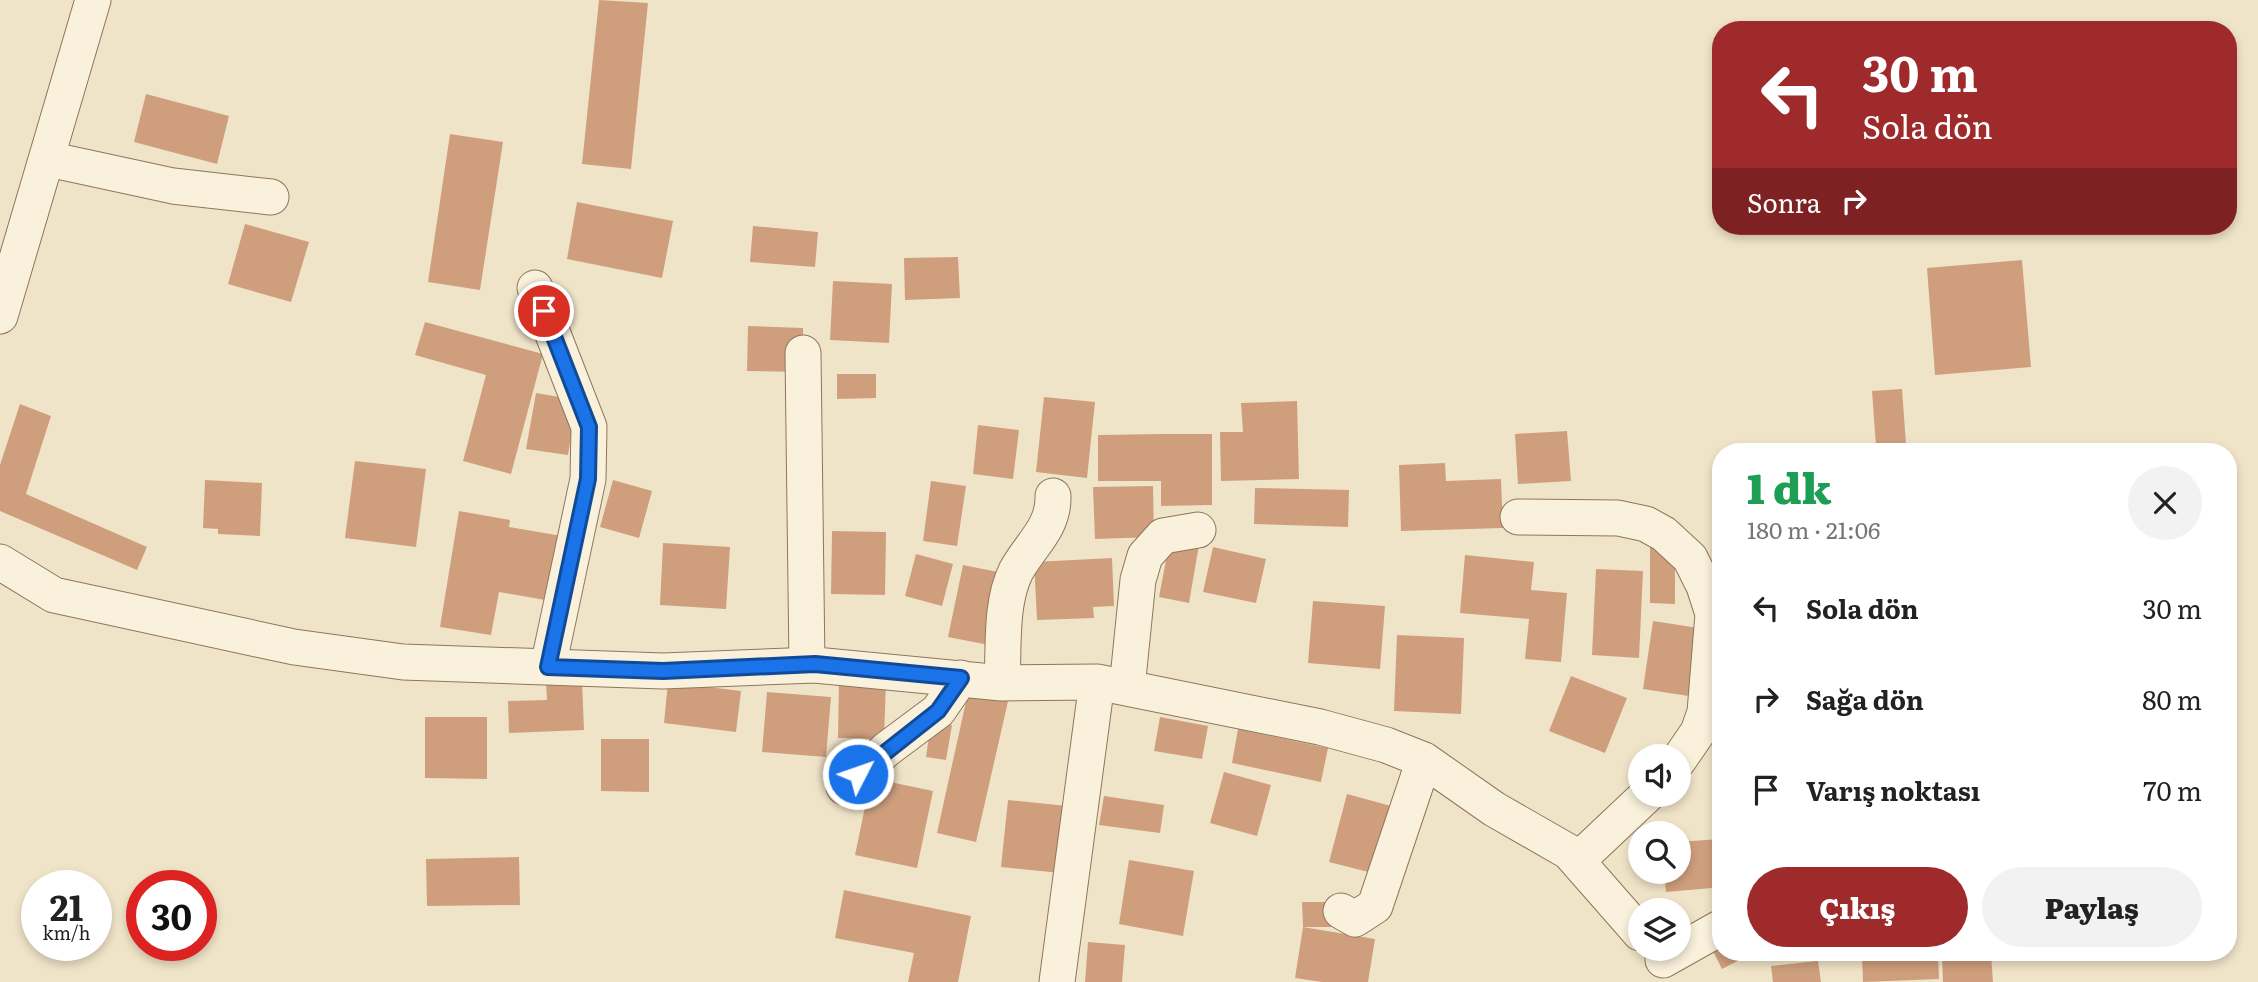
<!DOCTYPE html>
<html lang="tr">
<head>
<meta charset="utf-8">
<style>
  :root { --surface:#fff; --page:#f2f2f2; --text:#222; --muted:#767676; --accent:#9e2a2b }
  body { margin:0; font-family:Literata,serif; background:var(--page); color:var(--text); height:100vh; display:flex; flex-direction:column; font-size:26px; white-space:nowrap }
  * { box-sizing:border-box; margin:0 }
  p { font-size:23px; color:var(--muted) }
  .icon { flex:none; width:38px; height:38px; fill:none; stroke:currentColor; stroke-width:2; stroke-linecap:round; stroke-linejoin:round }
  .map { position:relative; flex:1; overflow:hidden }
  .side { position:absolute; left:1712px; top:443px; width:525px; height:518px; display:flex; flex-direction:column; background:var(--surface); border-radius:28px; box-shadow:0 4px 10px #0003 }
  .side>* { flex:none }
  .guide { position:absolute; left:1712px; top:21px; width:525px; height:214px; border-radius:28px; box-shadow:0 4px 10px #0003; background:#9e2a2b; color:#fff; overflow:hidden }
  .tools { position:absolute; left:1628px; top:744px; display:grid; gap:14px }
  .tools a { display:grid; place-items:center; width:63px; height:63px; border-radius:50%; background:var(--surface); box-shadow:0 4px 10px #0003; font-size:35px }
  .speed { position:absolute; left:21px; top:870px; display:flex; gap:14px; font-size:35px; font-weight:700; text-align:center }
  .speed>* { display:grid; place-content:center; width:91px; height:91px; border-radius:50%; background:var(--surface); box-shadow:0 4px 10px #0003; line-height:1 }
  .speed small { font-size:18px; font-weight:400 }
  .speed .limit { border:10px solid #d22; background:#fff; color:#111 }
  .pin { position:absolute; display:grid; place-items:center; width:60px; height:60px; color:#fff; margin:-30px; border:4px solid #fff; border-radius:50%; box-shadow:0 2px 7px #0007 }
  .me { position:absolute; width:77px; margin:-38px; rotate:49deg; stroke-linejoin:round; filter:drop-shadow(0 0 5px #0008) }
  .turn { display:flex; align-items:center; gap:24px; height:147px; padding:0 35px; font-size:32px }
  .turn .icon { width:91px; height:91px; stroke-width:2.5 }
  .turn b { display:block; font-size:49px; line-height:60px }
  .then { display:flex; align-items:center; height:66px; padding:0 35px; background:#0003; gap:14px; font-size:26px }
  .round { display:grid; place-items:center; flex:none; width:74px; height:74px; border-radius:37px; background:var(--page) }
  .head { display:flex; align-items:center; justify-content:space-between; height:119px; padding:0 35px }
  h1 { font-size:42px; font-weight:800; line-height:52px; color:#1e9e55 }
  .cta { display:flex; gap:14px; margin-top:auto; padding:14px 35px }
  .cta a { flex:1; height:80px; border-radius:42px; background:var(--accent); color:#fff; font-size:28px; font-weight:800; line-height:80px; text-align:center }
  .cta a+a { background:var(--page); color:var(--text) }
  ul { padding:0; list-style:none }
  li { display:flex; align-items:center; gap:21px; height:91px; padding:0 35px }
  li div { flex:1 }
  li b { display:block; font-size:26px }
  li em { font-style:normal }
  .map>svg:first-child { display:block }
  .building { fill:#cf9f7d }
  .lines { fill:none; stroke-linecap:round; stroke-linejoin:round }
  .minor-casing { stroke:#8d765c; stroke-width:37 }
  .minor { stroke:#faf1dc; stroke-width:35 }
  .route-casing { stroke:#114b97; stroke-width:18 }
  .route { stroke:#1a73e8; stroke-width:12 }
</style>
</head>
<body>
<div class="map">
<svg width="2258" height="982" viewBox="0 0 2258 982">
  <rect width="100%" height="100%" fill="#f0e4c8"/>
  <!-- building -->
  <path class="building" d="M599 0 648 3 631 169 582 164Z
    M146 94 229 116 217 164 134 142Z
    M450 134 503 142 480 290 428 282Z
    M577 202 673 221 662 278 567 259Z
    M245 224 309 242 291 302 228 284Z
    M753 226 818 232 815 267 750 262Z
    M958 257 960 298 905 300 904 258Z
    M2022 260 2031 367 1935 375 1927 268Z
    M833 281 892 284 889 343 830 340Z
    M425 322 543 354 511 474 463 461 486 375 415 355Z
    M748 326 803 328V372L747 371Z
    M837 374H876V398L837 399Z
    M1902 389 1906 444 1876 446 1872 391Z
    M536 393 577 400 568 455 526 449Z
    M1044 397 1095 402 1087 478 1036 472Z
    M1297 401 1299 479 1221 481 1220 432H1243L1241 403Z
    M20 404 51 416 26 494 147 547 137 570 0 511V465Z
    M978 425 1019 430 1013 479 973 474Z
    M1567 431 1571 481 1518 484 1515 434Z
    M1161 434H1212V505L1161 506V481H1098V435Z
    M355 461 426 469 416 547 345 538Z
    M1445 463 1446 481 1501 479 1503 528 1401 531 1399 465Z
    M205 480 262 483 260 536 218 534V529L203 528Z
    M613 480 652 491 639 538 600 527Z
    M931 481 966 486 957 546 923 541Z
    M1153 486 1154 537 1095 539 1093 487Z
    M1255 488 1349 490 1348 527 1254 524Z
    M459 511 510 520 509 527 568 537 557 602 499 592 491 635 440 627Z
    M832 531 886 532 885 595 831 594Z
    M1170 539 1199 545 1189 603 1159 597Z
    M1650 542 1675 543V604L1650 603Z
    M663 543 730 547 726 609 660 605Z
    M1213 547 1266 559 1256 603 1203 592Z
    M916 554 953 564 942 606 905 596Z
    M1465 555 1534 562 1531 590 1567 593 1561 662 1525 659 1529 619 1460 613Z
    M1112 558 1114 606 1093 607 1094 618 1037 620 1034 562Z
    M963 565 1008 574 994 646 948 637Z
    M1596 569 1643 571 1639 658 1592 655Z
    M1313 601 1385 606 1380 669 1308 663Z
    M1653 621 1705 629 1695 697 1643 689Z
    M1397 635 1464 638 1461 714 1394 711Z
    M1571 676 1627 698 1605 753 1549 731Z
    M839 678 886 680 884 739 838 738Z
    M582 681 584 730 509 733 508 701 547 700 546 682Z
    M668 682 741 691 736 732 664 723Z
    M969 688 1009 697 976 842 937 833Z
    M767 692 831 697 826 757 762 752Z
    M425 717H487V779L425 778Z
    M1160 717 1208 726 1202 759 1154 751Z
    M931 722 952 725 946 760 926 757Z
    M1238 729 1328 748 1321 782 1232 763Z
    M601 739H649V792L601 791Z
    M1224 772 1271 785 1257 836 1210 823Z
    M871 778 933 791 917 868 855 855Z
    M1347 794 1402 809 1384 876 1329 862Z
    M1104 796 1164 805 1160 833 1099 825Z
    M1713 799H1720V825H1715Z
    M1008 800 1067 806 1060 873 1001 867Z
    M1720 839V902H1712V888L1666 892 1664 872H1678V842Z
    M519 857 520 905 427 906 426 859Z
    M1129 860 1194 871 1183 936 1119 924Z
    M844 890 971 916 958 982H908L914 953 835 938Z
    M1302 902H1336V927H1303L1375 939 1368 982H1322L1295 978 1303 927Z
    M1720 938V952H1755L1722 969 1709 943Z
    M1088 942 1125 945 1122 982H1085Z
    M1938 952 1939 979 1863 982 1862 956Z
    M1991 954 1993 982H1943L1942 956Z
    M1818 961 1821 982H1773L1771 966Z"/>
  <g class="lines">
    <!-- minor casing -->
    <g class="minor-casing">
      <path id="minor" d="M48 159 173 186 271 197
        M535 288 589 427 588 479 548 667
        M0 316 93 0
        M803 353 807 665
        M1518 517 1618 518 1646 524 1664 534 1690 558 1704 586 1713 614 1705 712 1698 732 1678 761
        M0 562 54 595 294 647 403 662 663 671 815 665 1002 683 1097 682 1320 727 1386 745 1424 760 1494 809 1569 852 1640 933
        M1002 683C1004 648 1000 603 1016 571 1030 545 1054 528 1053 496
        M1127 688 1138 580 1145 556 1163 536 1198 530
        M844 787 887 749 938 711 961 678
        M1577 861 1648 794
        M1341 911 1355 919 1375 906 1424 760
        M1663 960 1720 928
        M1057 982 1097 682"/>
    </g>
    <!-- minor -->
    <use href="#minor" class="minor"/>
  </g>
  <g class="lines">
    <!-- route casing -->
    <g class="route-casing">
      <path id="route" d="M544 311 589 427 588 479 548 667 663 671 815 664 961 678 938 711 858 774"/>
    </g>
    <!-- route -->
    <use href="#route" class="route"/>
  </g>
</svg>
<div class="tools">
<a><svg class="icon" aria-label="sound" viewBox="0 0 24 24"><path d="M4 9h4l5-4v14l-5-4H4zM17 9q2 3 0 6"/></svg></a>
<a><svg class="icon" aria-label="search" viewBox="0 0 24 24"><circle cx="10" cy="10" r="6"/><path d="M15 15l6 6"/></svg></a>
<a><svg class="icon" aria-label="layers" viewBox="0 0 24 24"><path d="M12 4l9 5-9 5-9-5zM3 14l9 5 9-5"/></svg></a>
</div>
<div class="speed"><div>21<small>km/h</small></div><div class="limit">30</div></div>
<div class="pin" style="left:544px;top:311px;background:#d93025"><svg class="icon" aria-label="arrive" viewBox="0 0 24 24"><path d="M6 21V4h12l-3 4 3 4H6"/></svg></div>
<svg class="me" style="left:858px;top:774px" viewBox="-20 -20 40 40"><circle r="17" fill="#1a73e8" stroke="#fff" stroke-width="3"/><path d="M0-11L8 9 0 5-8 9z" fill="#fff"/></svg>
<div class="guide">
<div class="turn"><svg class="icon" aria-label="left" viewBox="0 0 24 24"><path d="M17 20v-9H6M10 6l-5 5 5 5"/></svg><div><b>30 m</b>Sola dön</div></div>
<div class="then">Sonra<svg class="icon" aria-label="right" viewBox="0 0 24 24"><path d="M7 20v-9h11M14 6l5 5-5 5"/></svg></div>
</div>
<section class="side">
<div class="head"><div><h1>1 dk</h1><p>180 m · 21:06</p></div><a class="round"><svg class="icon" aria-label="close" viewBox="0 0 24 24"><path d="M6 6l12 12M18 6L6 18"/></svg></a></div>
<ul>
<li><svg class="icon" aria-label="left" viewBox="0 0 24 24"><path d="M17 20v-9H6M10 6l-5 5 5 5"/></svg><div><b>Sola dön</b></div><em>30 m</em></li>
<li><svg class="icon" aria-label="right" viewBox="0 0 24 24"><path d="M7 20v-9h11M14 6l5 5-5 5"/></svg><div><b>Sağa dön</b></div><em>80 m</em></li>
<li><svg class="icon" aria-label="arrive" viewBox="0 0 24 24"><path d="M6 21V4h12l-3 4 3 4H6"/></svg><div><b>Varış noktası</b></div><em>70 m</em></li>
</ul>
<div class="cta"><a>Çıkış</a><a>Paylaş</a></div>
</section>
</div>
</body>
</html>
